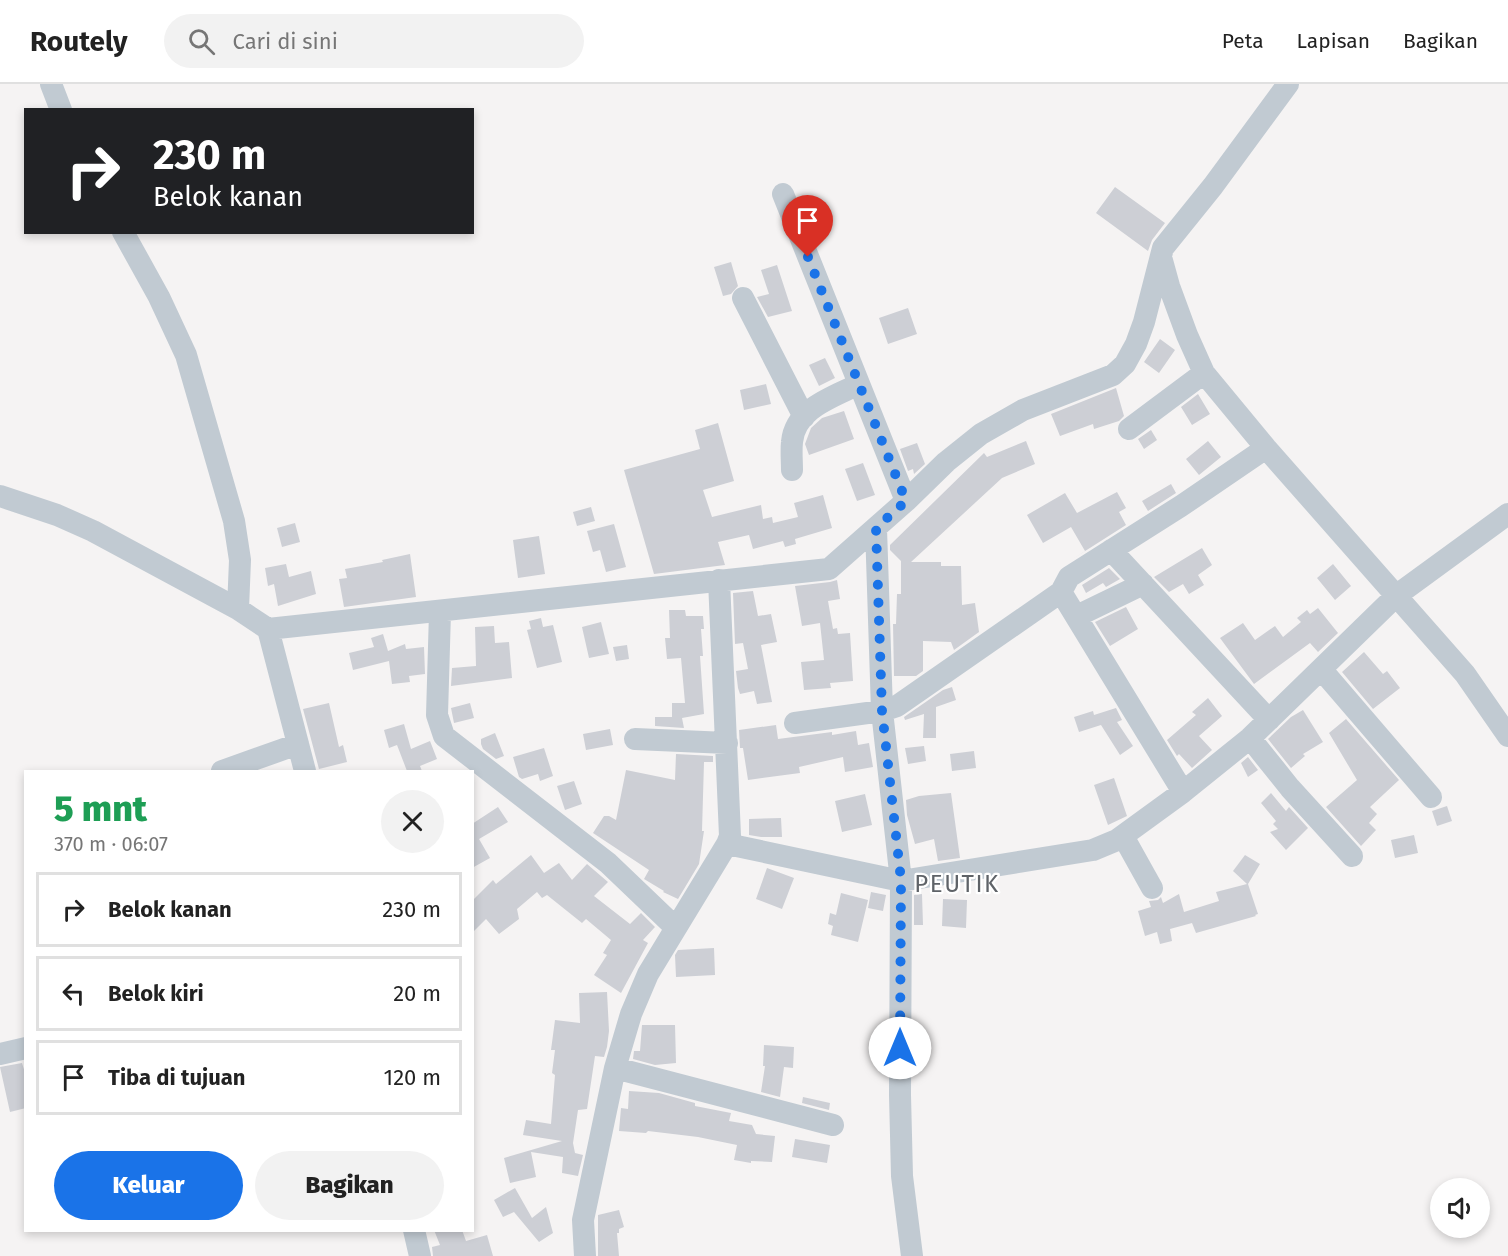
<!DOCTYPE html>
<html lang="id">
<head>
<meta charset="utf-8">
<style>
  :root { --surface:#fff; --page:#f2f2f2; --text:#222; --muted:#767676; --line:#e0e0e0; --accent:#1a73e8 }
  body { margin:0; font-family:"Fira Sans",sans-serif; background:var(--page); color:var(--text); height:100vh; display:flex; flex-direction:column; font-size:22px; white-space:nowrap }
  * { box-sizing:border-box; margin:0 }
  p { font-size:20px; color:var(--muted) }
  .icon { flex:none; width:33px; height:33px; fill:none; stroke:currentColor; stroke-width:2; stroke-linecap:round; stroke-linejoin:round }
  .map { position:relative; flex:1; overflow:hidden }
  .panel { position:absolute; left:24px; top:686px; width:450px; height:462px; display:flex; flex-direction:column; background:var(--surface); border-radius:0px; box-shadow:0 3px 9px #0003 }
  .panel>* { flex:none }
  .top-card { position:absolute; left:24px; top:24px; width:450px; height:126px; border-radius:0px; box-shadow:0 3px 9px #0003; background:#202124; color:#fff; overflow:hidden }
  .fabs { position:absolute; left:1430px; top:1094px; display:grid; gap:12px }
  .fabs a { display:grid; place-items:center; width:60px; height:60px; border-radius:50%; background:var(--surface); box-shadow:0 3px 9px #0003; font-size:30px }
  .pin { position:absolute; display:grid; place-items:center; width:51px; height:51px; color:#fff; margin:-62px -26px; border-radius:50% 50% 50% 0; rotate:-45deg; box-shadow:0 0 6px #0007 }
  .pin .icon { rotate:45deg }
  .me { position:absolute; width:66px; margin:-33px; rotate:0deg; stroke-linejoin:round; filter:drop-shadow(0 0 4px #0008) }
  .turn { display:flex; align-items:center; gap:21px; height:126px; padding:0 30px; font-size:27px }
  .turn .icon { width:78px; height:78px; stroke-width:2.5 }
  .turn b { display:block; font-size:42px; line-height:51px }
  .round { display:grid; place-items:center; flex:none; width:63px; height:63px; border-radius:32px; background:var(--page) }
  .summary { display:flex; align-items:center; justify-content:space-between; height:102px; padding:0 30px }
  h1 { font-size:36px; font-weight:800; line-height:45px; color:#1e9e55 }
  .cta { display:flex; gap:12px; margin-top:auto; padding:12px 30px }
  .cta a { flex:1; height:69px; border-radius:36px; background:var(--accent); color:#fff; font-size:24px; font-weight:800; line-height:69px; text-align:center }
  .cta a+a { background:var(--page); color:var(--text) }
  ul { padding:0; list-style:none }
  li { display:flex; align-items:center; gap:18px; height:75px; margin:0 12px 9px; padding:0 18px; border:3px solid var(--line); border-radius:0px }
  li div { flex:1 }
  li b { display:block; font-size:22px }
  li em { font-style:normal }
  header { display:flex; align-items:center; gap:36px; box-sizing:border-box; height:84px; padding:0 30px; background:var(--surface); border-bottom:2px solid var(--line) }
  header strong { font-size:28px }
  nav { display:flex; gap:33px; margin-inline-start:auto; font-size:21px }
  .search { width:420px; height:54px; background:var(--page); display:flex; align-items:center; gap:15px; box-sizing:border-box; padding:0 21px; border-radius:33px; color:var(--muted); font-size:22px }
  .map>svg:first-child { display:block }
  .building { fill:#cdcfd5 }
  .lines { fill:none; stroke-linecap:round; stroke-linejoin:round }
  .minor { stroke:#c1cad2; stroke-width:22 }
  .route { stroke:#1a73e8; stroke-width:10; stroke-dasharray:0 18 }
  .labels { text-anchor:middle; dominant-baseline:central; stroke-width:4.5; stroke-linejoin:round; paint-order:stroke }
  .quarter-label { font-size:24px; letter-spacing:1.5px; fill:#5f6368; stroke:#fff }
</style>
</head>
<body>
<header>
<strong>Routely</strong>
<div class="search"><svg class="icon" aria-label="search" viewBox="0 0 24 24"><circle cx="10" cy="10" r="6"/><path d="M15 15l6 6"/></svg>Cari di sini</div>
<nav><a>Peta</a><a>Lapisan</a><a>Bagikan</a></nav>
</header>
<div class="map">
<svg width="1508" height="1172" viewBox="0 0 1508 1172">
  <rect width="100%" height="100%" fill="#f5f3f3"/>
  <!-- building -->
  <path class="building" d="M1115 103 1165 139 1152 156 1148 167 1096 129Z
    M731 178 738 202 731 210 723 212 714 183Z
    M777 181 792 227 768 233 757 213 769 210 761 186Z
    M908 224 917 250 888 260 879 234Z
    M1160 255 1175 266 1159 289 1144 278Z
    M825 274 835 294 819 302 809 281Z
    M766 300 771 320 744 326 740 306Z
    M1116 304 1124 332 1119 337 1094 345 1093 340 1060 352 1051 330Z
    M1198 310 1210 330 1192 341 1181 323Z
    M844 327 854 355 809 371 805 360 811 344 822 334Z
    M718 339 734 397 703 406 712 433 761 421 763 435 772 433 773 439 798 433 794 419 823 411 832 444 795 455 796 460 785 463 783 457 753 465 749 451 718 458 725 481 654 490 624 386 700 365 695 346Z
    M1151 346 1157 356 1144 365 1138 355Z
    M1026 357 1035 380 1002 394 911 478H941V482H961L962 521 975 519 979 548 954 566 951 558 923 557V587L916 592H894L893 540H896L897 510H901V477L890 466V461L984 369 987 373Z
    M1208 357 1221 373 1199 391 1186 375Z
    M917 359 925 380 914 390 913 385 908 387 900 365Z
    M863 379 875 411 857 417 845 385Z
    M1171 400 1176 409 1148 427 1142 417Z
    M1117 408 1126 424 1119 428 1126 441 1071 476 1085 467 1071 443 1043 459 1027 431 1065 409 1077 429Z
    M591 423 595 437 577 442 573 428Z
    M295 439 300 458 282 463 277 444Z
    M614 440 626 483 606 488 600 466 593 468 587 447Z
    M539 452 545 490 518 494 513 456Z
    M1202 464 1212 481 1198 491 1204 501 1189 510 1183 500 1169 508 1154 493Z
    M410 470 416 513 344 523 339 495 347 494 345 485 383 478 382 476Z
    M286 480 289 493 311 487 316 510 278 522 274 500 268 502 265 484Z
    M1333 480 1351 502 1335 516 1317 494Z
    M1109 484 1120 495 1106 503 1103 499 1086 509 1082 501Z
    M837 496 840 515 828 517 833 545 837 544 838 550 850 549 853 597 830 599 831 604 804 606 801 578 824 576 820 539 802 542 795 502 830 498Z
    M753 507 758 532 771 530 777 558 761 561 772 618 757 620 754 607 740 610 738 604 736 587 748 585 743 559 735 560 733 509Z
    M1126 523 1138 545 1110 562 1095 538Z
    M1318 524 1338 549 1318 568 1310 559 1254 600 1220 554 1243 539 1255 556 1275 542 1283 553 1301 538 1297 534 1307 526 1310 530Z
    M669 526H685L686 532H703L704 545H701L703 572H700L704 630 682 634 684 644 655 642V633H672V619H685L681 574 667 575 665 554H670Z
    M541 534 543 543 553 541 562 578 537 584 527 546 531 545 529 537Z
    M601 538 609 570 589 574 582 543Z
    M494 542 495 559 509 558 512 594 451 602 452 584 476 582 475 543Z
    M383 550 388 567 405 560 406 565 424 563 425 590 409 592 410 598 392 600 389 577 353 586 349 569 374 563 371 554Z
    M627 561 629 575 616 577 613 563Z
    M1364 568 1383 590 1387 587 1400 604 1373 625 1342 588Z
    M952 603 956 616 936 623V654H923L924 630 905 636 904 633 943 606Z
    M1208 614 1222 632 1199 652 1212 666 1192 684 1179 670 1177 672 1167 656 1196 631 1192 628Z
    M329 619 339 663 343 661 347 678 319 685 303 625Z
    M470 619 474 634 454 639 451 624Z
    M1116 624 1122 636 1117 638 1133 662 1120 671 1101 641 1079 648 1074 633 1093 627 1094 631Z
    M1303 626 1323 658 1303 670 1305 672 1291 684 1268 655 1291 633Z
    M1346 635 1399 696 1370 723 1377 730 1369 739 1376 746 1361 762 1326 723 1357 696 1329 649Z
    M404 640 411 665 430 657 437 675 420 682 422 687H407L397 661 389 664 384 646Z
    M776 641 778 655 832 648V651L856 647 858 661 869 659 873 683 845 688 843 673 799 683 800 689 748 696 743 664H740L739 646Z
    M610 645 613 661 586 666 583 650Z
    M495 649 504 672 496 675 483 665 481 660V655Z
    M924 662 926 677 908 680 905 664Z
    M544 664 553 692 540 697 538 690 522 695 519 693 513 673Z
    M974 667 976 684 952 687 950 670Z
    M676 670 713 672V678H704L702 747H704L699 780 678 815 663 808 664 807 644 795 649 786 593 749 604 732H609L616 736 626 686 675 696Z
    M1248 673 1258 686 1248 693 1241 679Z
    M1114 694 1127 732 1108 741 1094 701Z
    M574 697 582 720 565 726 557 702Z
    M951 709 960 774 938 777 934 755 915 760 907 731 906 716 919 712Z
    M1271 709 1286 727 1289 723 1308 744 1286 766 1270 748 1278 745 1273 740 1276 737 1261 719Z
    M865 710 872 741 842 748 835 717Z
    M1447 722 1452 737 1437 742 1432 727Z
    M498 723 508 738 479 755 490 774 472 784V740Z
    M781 734 782 753H761L749 751V735Z
    M1414 751 1418 769 1395 774 1391 756Z
    M531 771 544 789 559 779 572 796 587 780 608 798 594 812 630 840 641 829 655 843 643 856 648 859 621 909 594 891 607 871 603 869 611 856 586 835 582 839 547 811 542 814 537 808 517 825 519 835 499 850 486 835 472 849V817L493 796 496 800Z
    M1245 771 1260 780 1248 800 1258 830 1255 831 1256 832 1196 849 1192 839 1170 845 1172 857 1160 860 1157 848 1145 852 1138 827 1151 823 1149 817 1158 816 1161 813 1163 819 1179 810 1184 828 1219 817 1216 808 1247 800 1233 787Z
    M767 784 794 794 782 825 756 815Z
    M871 808 886 811 883 827 868 824Z
    M841 809 868 816 858 858 831 851 833 842 828 840 830 829 836 831Z
    M922 810 923 841H914V811Z
    M943 815 967 816 966 844 942 842Z
    M714 864 715 891 676 893 675 871 678 866Z
    M607 908 609 947 607 963 604 973 595 972 587 1025 578 1026 573 1059 575 1069 583 1071 578 1092 562 1089 563 1073 531 1068 536 1093 510 1099 504 1074 562 1057 523 1051 526 1036 551 1040 555 991 552 989 555 966H551L555 936 580 939 579 909Z
    M642 941H675L676 979 655 981 633 975 634 967H640Z
    M764 961 794 963 793 984 784 983 780 1013 761 1008 765 982H763Z
    M22 979 26 992V1024L10 1028 0 983Z
    M629 1007 659 1009 695 1019V1022L731 1029 729 1037 752 1041 756 1050 775 1052 772 1078 751 1077V1079L734 1076 737 1061 698 1053 648 1047 646 1049 619 1047 621 1024 628 1025Z
    M803 1013 830 1019 829 1026 802 1019Z
    M795 1055 830 1061 827 1079 792 1073Z
    M515 1104 532 1134 546 1123 553 1149 539 1158 514 1128 503 1133 494 1116Z
    M619 1126 624 1143 619 1145V1149H617L619 1172H598V1131Z
    M434 1146H462L466 1157 487 1151 493 1172H433L432 1163 440 1161Z"/>
  <g class="lines">
    <!-- minor -->
    <path class="minor" d="M51 0 61 26
      M783 110 906 417
      M123 148 159 213 186 271 234 437 240 476 238 525
      M1161 173 1169 202 1187 251 1204 289 1266 364 1465 590 1508 652
      M743 214 804 333
      M1129 345 1204 289
      M792 386C792 377 791 367 792 358 795 324 834 313 859 300
      M0 412 57 431 93 447 238 525 268 545 305 687
      M876 444 882 627 901 797 900 1011 902 1092 912 1172
      M1111 466 1269 636
      M1061 508 1069 493 1181 422 1266 364
      M440 528 437 631 444 652 608 779 676 844
      M1077 532 1143 500
      M268 545 829 485 906 417 946 378 981 350 1023 326 1113 291 1125 280 1136 260 1144 238 1163 164 1213 102 1288 0
      M1321 585 1431 713
      M795 639 882 627 897 622 1061 508 1183 708
      M1250 654 1290 704 1352 772
      M635 655 727 659
      M222 687 298 660
      M1123 752 1152 804
      M727 760 901 797 1093 766 1117 756 1183 708 1250 654 1397 511 1508 430
      M0 970 26 964
      M615 984 833 1041
      M414 1146 420 1172
      M585 1172 583 1136 615 984 631 930 648 890 727 760 730 752 719 496"/>
  </g>
  <g class="lines">
    <!-- route -->
    <path class="route" d="M808 173 906 417 876 444 882 627 901 796 900 964"/>
  </g>
  <g class="labels">
    <!-- quarter labels -->
    <g class="quarter-label">
      <text x="957" y="800">PEUTIK</text>
    </g>
  </g>
</svg>
<div class="fabs">
<a><svg class="icon" aria-label="sound" viewBox="0 0 24 24"><path d="M4 9h4l5-4v14l-5-4H4zM17 9q2 3 0 6"/></svg></a>
</div>
<div class="pin" style="left:808px;top:173px;background:#d93025"><svg class="icon" aria-label="arrive" viewBox="0 0 24 24"><path d="M6 21V4h12l-3 4 3 4H6"/></svg></div>
<svg class="me" style="left:900px;top:964px" viewBox="-20 -20 40 40"><circle r="19" fill="#fff"/><path d="M0-13L10 11 0 6-10 11z" fill="#1a73e8"/></svg>
<div class="top-card">
<div class="turn"><svg class="icon" aria-label="right" viewBox="0 0 24 24"><path d="M7 20v-9h11M14 6l5 5-5 5"/></svg><div><b>230 m</b>Belok kanan</div></div>
</div>
<section class="panel">
<div class="summary"><div><h1>5 mnt</h1><p>370 m · 06:07</p></div><a class="round"><svg class="icon" aria-label="close" viewBox="0 0 24 24"><path d="M6 6l12 12M18 6L6 18"/></svg></a></div>
<ul>
<li><svg class="icon" aria-label="right" viewBox="0 0 24 24"><path d="M7 20v-9h11M14 6l5 5-5 5"/></svg><div><b>Belok kanan</b></div><em>230 m</em></li>
<li><svg class="icon" aria-label="left" viewBox="0 0 24 24"><path d="M17 20v-9H6M10 6l-5 5 5 5"/></svg><div><b>Belok kiri</b></div><em>20 m</em></li>
<li><svg class="icon" aria-label="arrive" viewBox="0 0 24 24"><path d="M6 21V4h12l-3 4 3 4H6"/></svg><div><b>Tiba di tujuan</b></div><em>120 m</em></li>
</ul>
<div class="cta"><a>Keluar</a><a>Bagikan</a></div>
</section>
</div>
</body>
</html>
